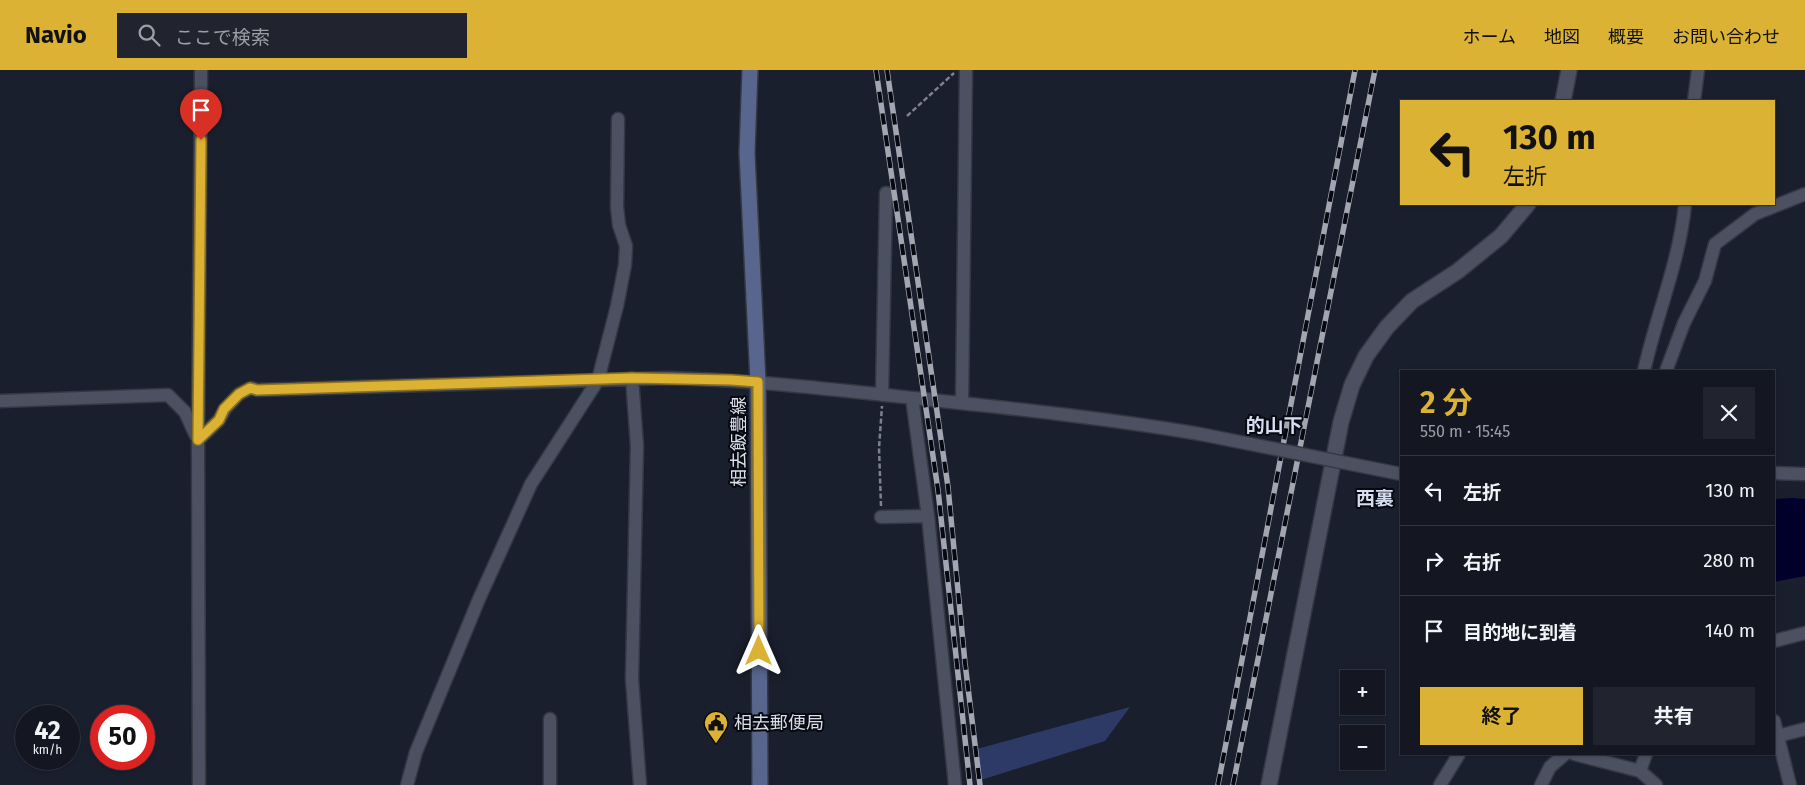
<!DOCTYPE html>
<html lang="ja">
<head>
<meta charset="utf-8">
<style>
  :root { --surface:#141722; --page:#21242f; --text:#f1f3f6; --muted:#9d9fa5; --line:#333640; --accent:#dbb233 }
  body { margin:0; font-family:"Fira Sans","Noto Sans JP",sans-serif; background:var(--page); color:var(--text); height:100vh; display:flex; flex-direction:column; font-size:19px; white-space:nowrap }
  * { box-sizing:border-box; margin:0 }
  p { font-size:16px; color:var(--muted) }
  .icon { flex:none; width:28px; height:28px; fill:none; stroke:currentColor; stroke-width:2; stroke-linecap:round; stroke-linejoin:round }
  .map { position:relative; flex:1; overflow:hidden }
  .side { position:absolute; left:1400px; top:300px; width:375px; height:385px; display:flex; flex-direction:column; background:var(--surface); border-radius:0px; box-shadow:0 1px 4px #0004,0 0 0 1px var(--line) }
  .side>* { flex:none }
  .hud { position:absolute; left:1400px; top:30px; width:375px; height:105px; border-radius:0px; box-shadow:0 1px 4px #0004,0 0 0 1px var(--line); background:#dbb233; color:#111; overflow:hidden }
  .controls { position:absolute; left:1340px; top:600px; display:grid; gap:10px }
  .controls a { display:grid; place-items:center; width:45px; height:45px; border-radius:0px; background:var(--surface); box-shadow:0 1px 4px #0004,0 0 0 1px var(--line); font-size:25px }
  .speed { position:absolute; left:15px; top:635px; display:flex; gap:10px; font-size:25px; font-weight:700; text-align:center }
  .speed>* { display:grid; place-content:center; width:65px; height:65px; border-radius:50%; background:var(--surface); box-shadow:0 1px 4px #0004,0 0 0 1px var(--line); line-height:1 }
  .speed small { font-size:12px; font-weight:400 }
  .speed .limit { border:8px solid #d22; background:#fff; color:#111 }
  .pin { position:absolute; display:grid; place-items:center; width:42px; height:42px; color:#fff; margin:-51px -21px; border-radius:50% 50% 50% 0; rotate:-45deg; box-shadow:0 0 5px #0007 }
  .pin .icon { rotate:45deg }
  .me { position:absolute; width:55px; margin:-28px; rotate:0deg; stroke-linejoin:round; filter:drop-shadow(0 0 4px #0008) }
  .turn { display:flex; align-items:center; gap:18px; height:105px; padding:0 20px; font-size:22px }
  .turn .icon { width:65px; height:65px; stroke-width:2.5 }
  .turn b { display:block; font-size:35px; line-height:42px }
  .round { display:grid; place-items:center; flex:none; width:52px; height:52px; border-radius:0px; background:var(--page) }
  .overview { display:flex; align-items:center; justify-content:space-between; height:85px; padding:0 20px }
  h1 { font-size:30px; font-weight:700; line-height:38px; color:var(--accent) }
  .action { display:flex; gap:10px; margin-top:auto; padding:10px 20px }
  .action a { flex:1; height:58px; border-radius:0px; background:var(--accent); color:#111; font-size:20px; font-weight:700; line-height:58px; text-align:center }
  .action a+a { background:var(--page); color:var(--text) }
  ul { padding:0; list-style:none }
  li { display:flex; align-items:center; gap:15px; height:70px; padding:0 20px; border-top:1px solid var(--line) }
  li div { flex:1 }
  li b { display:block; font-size:19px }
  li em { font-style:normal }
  header { display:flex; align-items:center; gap:30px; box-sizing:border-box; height:70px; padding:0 25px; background:var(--accent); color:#111 }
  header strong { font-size:24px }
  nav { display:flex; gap:28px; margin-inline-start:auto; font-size:18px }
  .search { width:350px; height:45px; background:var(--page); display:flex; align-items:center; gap:12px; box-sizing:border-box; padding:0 18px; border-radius:0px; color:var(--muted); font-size:19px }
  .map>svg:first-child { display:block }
  .green { fill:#2d3a66 }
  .water { fill:#02002b }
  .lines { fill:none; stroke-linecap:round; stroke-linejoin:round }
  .minor-casing { stroke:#353843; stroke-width:15 }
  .tertiary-casing { stroke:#353843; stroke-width:18 }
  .secondary-casing { stroke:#353843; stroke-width:18 }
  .path { stroke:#7d818e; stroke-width:2.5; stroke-dasharray:5 2.5; stroke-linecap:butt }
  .minor { stroke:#4b5161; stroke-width:12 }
  .tertiary { stroke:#4b5161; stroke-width:15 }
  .secondary { stroke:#58658c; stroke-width:15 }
  .rail-casing { stroke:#a2a6b2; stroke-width:5.5 }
  .rail { stroke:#070910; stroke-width:4; stroke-dasharray:11; stroke-linecap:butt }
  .minor-bridge-casing { stroke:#353843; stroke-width:15; stroke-linecap:butt }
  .minor-bridge { stroke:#4b5161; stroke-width:12 }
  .route-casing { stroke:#8e7421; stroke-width:12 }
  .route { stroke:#dbb233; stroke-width:9 }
  .labels { text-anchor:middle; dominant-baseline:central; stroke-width:4; stroke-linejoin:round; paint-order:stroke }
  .street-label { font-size:18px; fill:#dadee8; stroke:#070910 }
  .poi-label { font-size:18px; fill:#dadee8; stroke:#070910; text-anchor:start }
  .neighbourhood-label { font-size:19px; font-weight:bold; fill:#d6ddf1; stroke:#070910 }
</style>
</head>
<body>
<header>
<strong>Navio</strong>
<div class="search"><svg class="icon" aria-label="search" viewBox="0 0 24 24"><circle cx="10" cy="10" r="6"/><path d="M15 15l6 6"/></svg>ここで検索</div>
<nav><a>ホーム</a><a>地図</a><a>概要</a><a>お問い合わせ</a></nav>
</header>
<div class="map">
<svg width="1805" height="715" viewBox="0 0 1805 715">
  <rect width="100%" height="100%" fill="#1a1f2e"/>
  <!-- green -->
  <path class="green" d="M1130 637 1105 671 981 710 977 679Z"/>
  <!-- water -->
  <path class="water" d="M1793 428 1805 429V506L1774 512V429Z"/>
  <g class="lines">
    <!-- minor casing -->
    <g class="minor-casing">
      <path id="minor" d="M1694 31 1698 0
        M1644 301C1656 246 1680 190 1685 134
        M1666 301 1684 253 1705 211 1715 174 1755 144 1805 124
        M632 308 637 376 632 609 640 715
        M882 325 886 123
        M912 328 928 446 955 715
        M0 331 168 325 185 342 196 366
        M962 333 966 0
        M198 370 219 350 225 339 239 324 251 318 257 320 667 308C750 310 831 319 913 328 1009 338 1105 348 1200 364
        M1774 403 1805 404
        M881 447 928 446
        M1774 571 1805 563
        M1774 651 1790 715
        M1778 666 1805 659
        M1574 684 1640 701 1656 715
        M1640 701 1646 684
        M199 715 198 370 201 0
        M407 715 416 682 479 529 531 414 598 310 617 236 625 195 626 176 619 155 617 137 618 49
        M550 715V649
        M1440 715 1459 684
        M1541 715 1550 697 1565 684"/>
    </g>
    <!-- tertiary casing -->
    <g class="tertiary-casing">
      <path id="tertiary" d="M1563 31 1569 0
        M1269 715 1341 352 1352 315 1366 286 1387 257 1412 231 1458 201 1501 166 1528 134"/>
    </g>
    <!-- secondary casing -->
    <g class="secondary-casing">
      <path id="secondary" d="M750 0 747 83 758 312 760 715"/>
    </g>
    <!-- path -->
    <path class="path" d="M907 46 954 3
      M881 436 879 378 882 336"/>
    <!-- minor -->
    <use href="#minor" class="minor"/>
    <!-- tertiary -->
    <use href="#tertiary" class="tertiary"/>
    <!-- secondary -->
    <use href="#secondary" class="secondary"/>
    <!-- rail casing -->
    <g class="rail-casing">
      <path id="rail" d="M876 0 938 420 970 715
        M887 0 948 417 965 593 980 715
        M1218 715 1355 0
        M1233 715 1375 0"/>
    </g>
    <!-- rail -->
    <use href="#rail" class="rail"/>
    <!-- minor-bridge casing -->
    <g class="minor-bridge-casing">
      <path id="minor-bridge" d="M1200 364 1401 404"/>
    </g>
    <!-- minor-bridge -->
    <use href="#minor-bridge" class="minor-bridge"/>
  </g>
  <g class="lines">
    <!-- route casing -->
    <g class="route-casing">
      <path id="route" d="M201 70 198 370 219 350 224 339 239 324 250 318 257 320 632 308 731 310 758 312 759 581"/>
    </g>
    <!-- route -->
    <use href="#route" class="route"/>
  </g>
  <!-- icons -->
  <defs>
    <g id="civic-pin" transform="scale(1.25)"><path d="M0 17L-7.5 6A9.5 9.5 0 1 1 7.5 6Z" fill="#dbb233" stroke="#070910"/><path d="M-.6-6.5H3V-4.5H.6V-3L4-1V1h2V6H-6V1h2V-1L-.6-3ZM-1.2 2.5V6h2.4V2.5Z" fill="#111"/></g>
  </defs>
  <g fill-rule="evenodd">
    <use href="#civic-pin" x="716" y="653"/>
  </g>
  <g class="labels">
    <!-- street labels -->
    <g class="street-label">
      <text transform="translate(739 372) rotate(-90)">相去飯豊線</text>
    </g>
    <!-- poi labels -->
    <g class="poi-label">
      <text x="734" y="653">相去郵便局</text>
    </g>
    <!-- neighbourhood labels -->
    <g class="neighbourhood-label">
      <text x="1274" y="355">的山下</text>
      <text x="1375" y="428">西裏</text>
    </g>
  </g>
</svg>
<div class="controls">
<a>+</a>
<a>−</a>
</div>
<div class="speed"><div>42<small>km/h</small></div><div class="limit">50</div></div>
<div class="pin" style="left:201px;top:70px;background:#d93025"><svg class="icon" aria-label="arrive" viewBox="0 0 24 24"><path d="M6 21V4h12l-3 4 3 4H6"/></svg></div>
<svg class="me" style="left:759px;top:581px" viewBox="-20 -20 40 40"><path d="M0-17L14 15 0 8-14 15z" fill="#dbb233" stroke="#fff" stroke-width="4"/></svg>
<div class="hud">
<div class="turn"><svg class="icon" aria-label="left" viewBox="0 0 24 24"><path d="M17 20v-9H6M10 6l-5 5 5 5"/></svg><div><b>130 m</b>左折</div></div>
</div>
<section class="side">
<div class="overview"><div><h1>2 分</h1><p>550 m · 15:45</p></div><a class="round"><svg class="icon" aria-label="close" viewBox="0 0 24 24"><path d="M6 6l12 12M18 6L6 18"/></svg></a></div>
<ul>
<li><svg class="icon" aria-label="left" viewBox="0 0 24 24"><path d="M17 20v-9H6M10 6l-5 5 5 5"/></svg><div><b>左折</b></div><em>130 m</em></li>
<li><svg class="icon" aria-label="right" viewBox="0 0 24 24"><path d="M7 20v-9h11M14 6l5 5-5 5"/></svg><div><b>右折</b></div><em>280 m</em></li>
<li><svg class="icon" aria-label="arrive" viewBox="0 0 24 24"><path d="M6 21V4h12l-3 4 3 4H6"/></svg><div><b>目的地に到着</b></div><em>140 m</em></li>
</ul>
<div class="action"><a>終了</a><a>共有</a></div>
</section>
</div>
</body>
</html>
